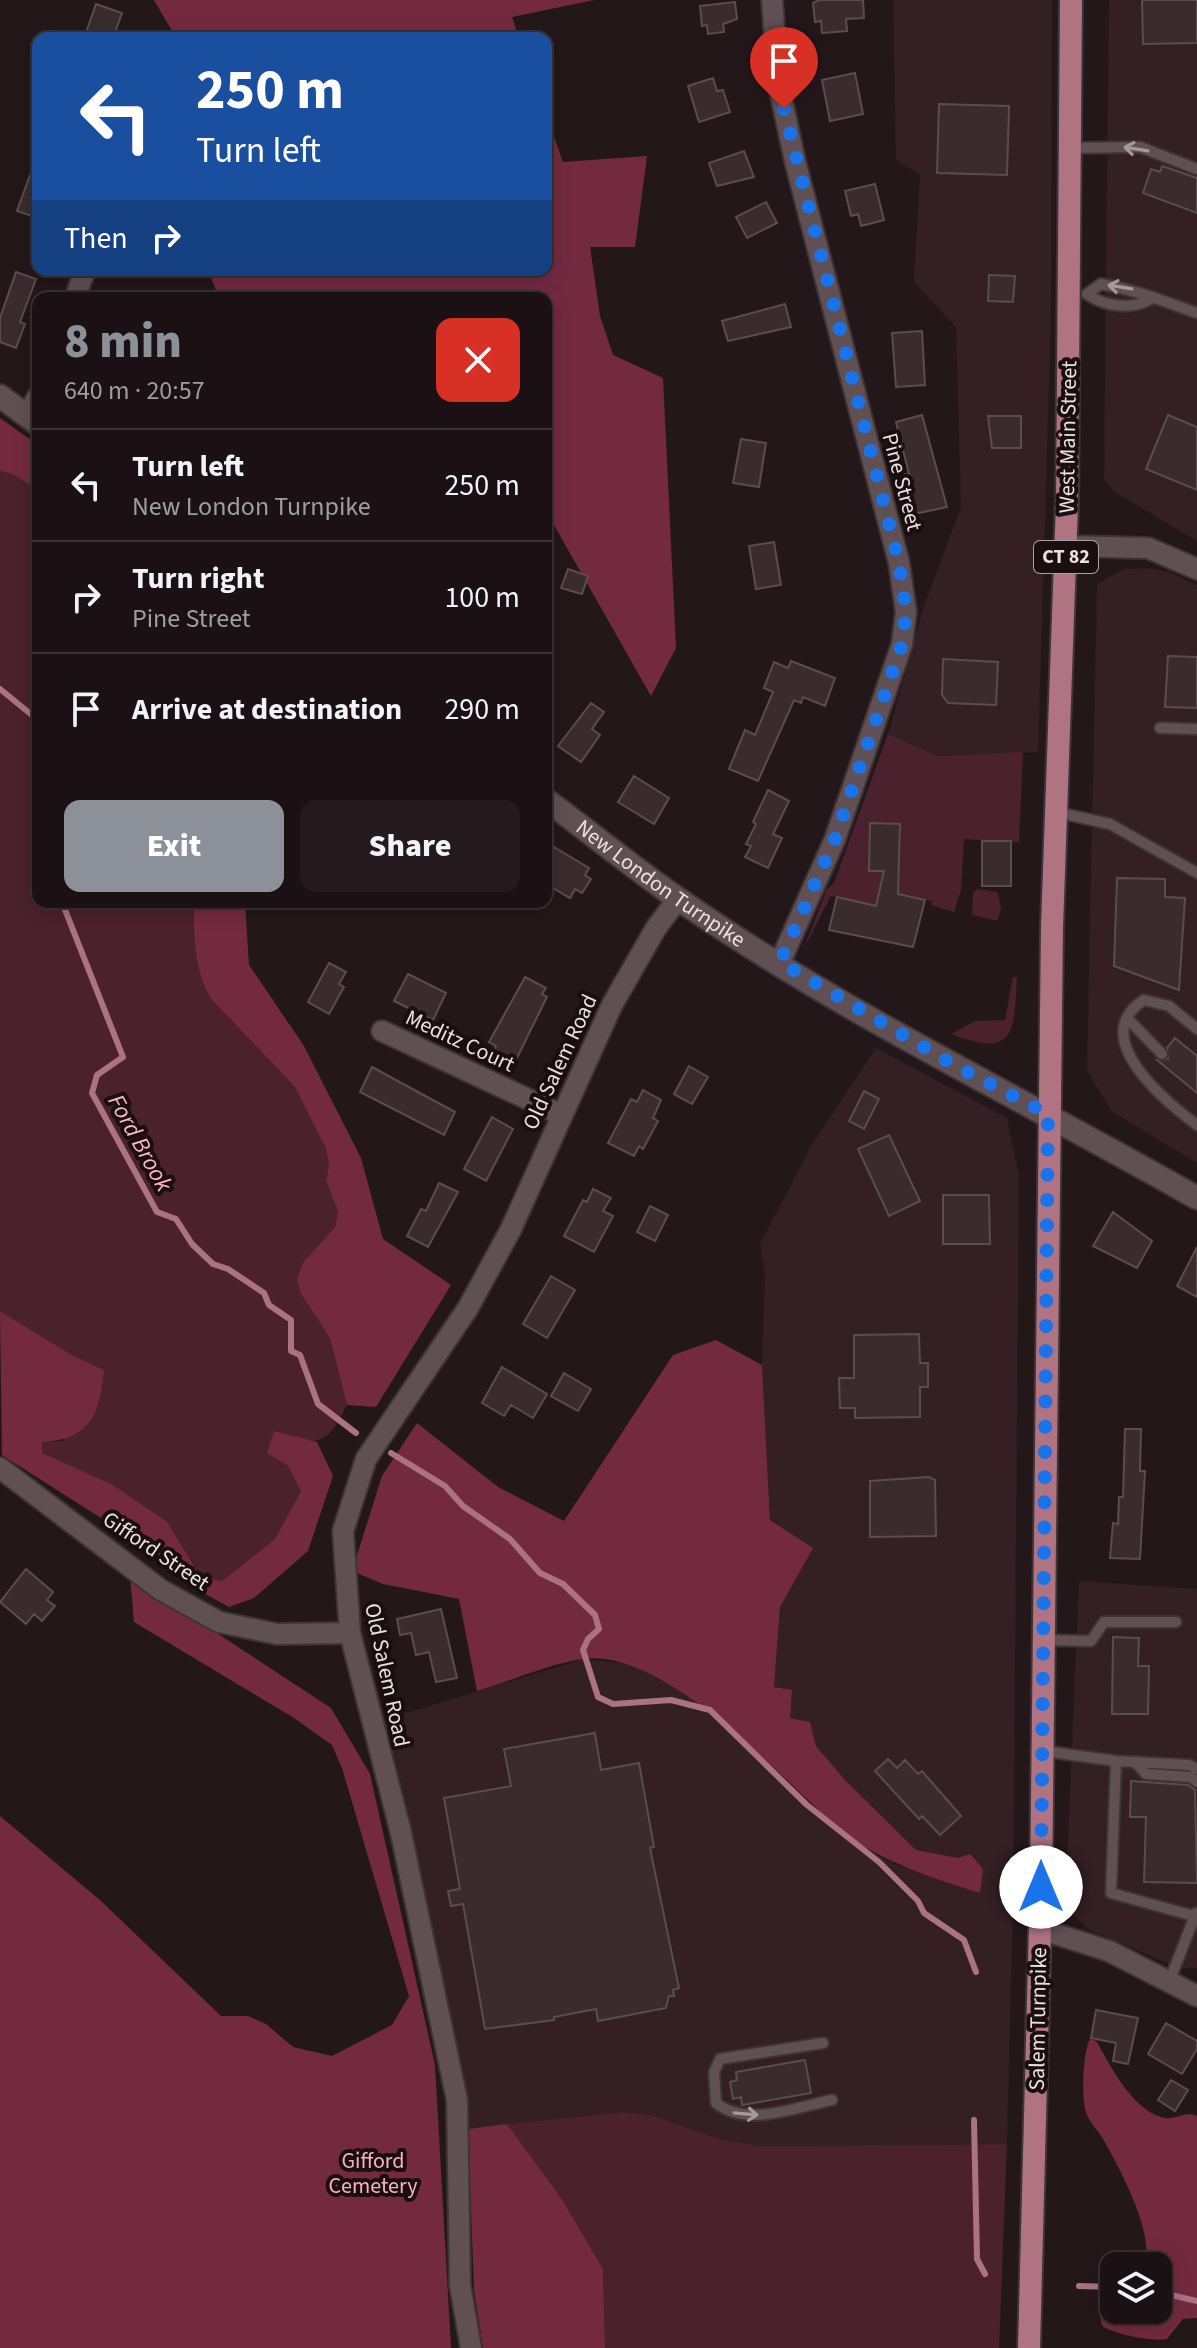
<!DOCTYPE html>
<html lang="en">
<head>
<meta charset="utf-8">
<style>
  :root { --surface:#1b1114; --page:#241a1d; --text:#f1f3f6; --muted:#a09da0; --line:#393134; --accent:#8c9099 }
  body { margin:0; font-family:"Source Sans 3",sans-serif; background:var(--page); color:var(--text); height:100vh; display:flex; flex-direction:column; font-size:30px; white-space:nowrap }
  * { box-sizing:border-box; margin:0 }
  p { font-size:26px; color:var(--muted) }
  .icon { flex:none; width:44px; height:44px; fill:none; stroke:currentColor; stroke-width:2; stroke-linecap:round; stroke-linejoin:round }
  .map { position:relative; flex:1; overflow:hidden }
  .panel { position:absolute; left:32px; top:292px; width:520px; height:616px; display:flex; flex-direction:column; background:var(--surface); border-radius:16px; box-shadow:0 4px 20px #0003,0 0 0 2px var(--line) }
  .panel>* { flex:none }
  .banner { position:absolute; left:32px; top:32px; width:520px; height:244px; border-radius:16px; box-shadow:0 4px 20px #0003,0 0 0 2px var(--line); background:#1a4fa0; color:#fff; overflow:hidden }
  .fabs { position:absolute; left:1100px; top:2252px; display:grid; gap:16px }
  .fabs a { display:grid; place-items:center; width:72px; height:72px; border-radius:16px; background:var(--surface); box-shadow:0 4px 20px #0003,0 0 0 2px var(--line); font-size:40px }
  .pin { position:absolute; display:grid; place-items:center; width:68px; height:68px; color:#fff; margin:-82px -34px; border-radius:50% 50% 50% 0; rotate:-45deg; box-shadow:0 0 8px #0007 }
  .pin .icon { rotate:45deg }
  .me { position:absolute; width:88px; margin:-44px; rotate:0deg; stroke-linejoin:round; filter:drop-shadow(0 0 6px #0008) }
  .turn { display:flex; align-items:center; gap:28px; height:168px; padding:0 32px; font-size:36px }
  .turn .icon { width:104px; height:104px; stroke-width:2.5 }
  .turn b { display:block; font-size:56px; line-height:68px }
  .then { display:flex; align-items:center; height:76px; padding:0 32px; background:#0003; gap:16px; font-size:30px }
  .round { display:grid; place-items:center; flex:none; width:84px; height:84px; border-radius:16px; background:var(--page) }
  .summary { display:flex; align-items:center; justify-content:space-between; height:136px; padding:0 32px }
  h1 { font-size:48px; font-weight:800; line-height:60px; color:var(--accent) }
  .action { display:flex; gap:16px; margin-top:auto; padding:16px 32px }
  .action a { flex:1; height:92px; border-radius:16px; background:var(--accent); color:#fff; font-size:32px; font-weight:800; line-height:92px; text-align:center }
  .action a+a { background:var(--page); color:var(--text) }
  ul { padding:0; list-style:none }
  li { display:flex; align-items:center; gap:24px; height:112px; padding:0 32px; border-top:2px solid var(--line) }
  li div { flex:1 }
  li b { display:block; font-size:30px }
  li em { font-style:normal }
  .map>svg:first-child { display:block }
  .built { fill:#331f24 }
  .green { fill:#4b212d }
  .forest { fill:#732a40 }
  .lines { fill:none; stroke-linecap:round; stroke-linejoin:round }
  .stream { stroke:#ab7282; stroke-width:6 }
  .building { fill:#3a2b2e; stroke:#5c4c4f; stroke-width:2 }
  .service-casing { stroke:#3e3436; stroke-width:14 }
  .minor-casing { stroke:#3e3436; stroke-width:24 }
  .secondary-casing { stroke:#3e3436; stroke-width:26 }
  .primary-casing { stroke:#3e3436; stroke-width:26 }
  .service { stroke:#605053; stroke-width:10 }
  .minor { stroke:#605053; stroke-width:20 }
  .secondary { stroke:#605053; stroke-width:22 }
  .primary { stroke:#af7381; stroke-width:22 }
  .oneway { stroke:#a6989b }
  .route { stroke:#1a73e8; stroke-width:14; stroke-dasharray:0 25.2 }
  .labels { text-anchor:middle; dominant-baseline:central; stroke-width:8; stroke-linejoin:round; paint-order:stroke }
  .shield { fill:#1a0e11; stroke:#aca2a4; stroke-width:2 }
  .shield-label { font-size:20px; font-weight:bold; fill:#ebe1e3 }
  .street-label { font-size:22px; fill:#ebe1e3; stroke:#1a0e11 }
  .park-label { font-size:22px; fill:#f7b2c2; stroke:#1a0e11 }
  .water-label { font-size:24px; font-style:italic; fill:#fcb7c7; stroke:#1a0e11 }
</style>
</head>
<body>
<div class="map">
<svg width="1197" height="2348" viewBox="0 0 1197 2348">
  <rect width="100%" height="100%" fill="#24171a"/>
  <!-- built -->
  <path class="built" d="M893 0H1052L1051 318 1038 752 938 756 888 734 924 606 961 507 956 327 914 282 920 175 896 160Z
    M1109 0H1197V541L1113 491 1104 478Z
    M1149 568 1172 573 1197 585V1163L1111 1111 1087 1070 1097 584 1124 569Z
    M876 1048 1007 1118 1019 1176 1013 1904 1007 2144 758 2146 716 2138 652 2115 623 2112 468 2129 466 2107 377 1722 583 1659 632 1664 652 1672 701 1705 845 1835 869 1850 895 1864 980 1893 958 1858 916 1850 845 1780 816 1746 810 1722 790 1718 774 1687 780 1607 812 1548 770 1520 762 1365 765 1272 760 1244 810 1148Z
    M1079 1581 1197 1589V1968H1179L1090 1930 1065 1907Z"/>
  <!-- green -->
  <path class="green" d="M0 471 12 474 38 490V902H194C194 937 193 968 211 999L295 1087 326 1149 329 1165 326 1181 338 1211 335 1227 326 1241 303 1263 301 1294 330 1338 347 1405C335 1427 330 1443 303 1441L287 1465 301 1491 275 1539 222 1581 201 1577C167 1512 106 1482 41 1453L42 1442 63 1441 104 1370 72 1355 0 1311Z
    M888 734 938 756 1023 752 1019 842 964 839 961 890 954 912 931 905 932 901 895 893 879 896 876 906 831 896 804 948 827 889 834 883Z
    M977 889 998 892 1001 910 997 921 972 915 973 893Z
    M1013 977H1017C1014 1032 1016 1059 951 1034L975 1021 1005 1020Z
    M623 2112 652 2115 716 2138 758 2146 1007 2144 999 2348H605L603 2269 562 2199 507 2124Z"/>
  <!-- forest -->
  <path class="forest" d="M154 0H594L512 17 519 38H176Z
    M546 114 563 162 647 156 635 247H590L600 316 613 355 663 378 676 648 651 696 546 511V298H219L208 270H546Z
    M0 418 38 445V490L12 474 0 471Z
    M194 902H245L249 965 304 1046 361 1158 383 1239 451 1285 376 1407 347 1405 330 1338 301 1294 297 1279 303 1263 335 1227 338 1211 326 1181 329 1165 326 1149 295 1087 211 999C193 968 194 937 194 902Z
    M0 1311 72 1355 104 1370C100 1413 91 1440 42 1442V1453L113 1485 167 1522 201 1577 222 1581 275 1539 301 1491 287 1465 267 1453 274 1431 317 1442 333 1476 308 1551 254 1598 229 1607 198 1590 134 1539 2 1455Z
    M716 1340 762 1365 770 1520 813 1548 780 1607 774 1687 792 1690 790 1718 810 1722 816 1746 845 1780 916 1850 958 1858 970 1854 983 1869 980 1893C932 1878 887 1863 845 1835 786 1782 665 1647 583 1659 548 1664 511 1681 477 1691L459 1599 383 1584 352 1571 382 1476 417 1423 498 1487 564 1521 673 1355Z
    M130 1576 331 1708 370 1774 435 2065 451 2348H0V1816L101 1901 221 2016H248L266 2024 293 2047 332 2056 392 2025 409 1996 342 1768 332 1745 294 1718 134 1622Z
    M1090 2039 1096 2041C1111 2066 1131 2108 1161 2117 1174 2122 1185 2110 1197 2116V2318L1183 2319 1167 2339C1152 2342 1114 2334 1102 2326L1098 2305 1104 2279 1114 2276V2310H1158V2266H1143C1158 2239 1118 2165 1103 2139 1098 2130 1089 2122 1086 2112 1081 2097 1083 2052 1090 2039Z
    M507 2124 562 2199 603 2269 605 2348H483L474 2290 468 2129Z"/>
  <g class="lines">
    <!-- stream -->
    <path class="stream" d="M0 689 38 720
      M62 902 123 1057 97 1075 92 1093 157 1212 176 1219 192 1244 213 1264 228 1269 264 1293 269 1305 291 1320V1351L300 1355 318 1404 356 1433
      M391 1453 445 1486 463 1506 510 1539 540 1573 563 1584 595 1615 599 1629 588 1639 583 1650 598 1697 613 1704 671 1700 710 1710 807 1805 879 1862 918 1901 924 1913 964 1940 976 1972
      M974 2120 977 2259 985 2274
      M1079 2286 1114 2287
      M1158 2292 1197 2301"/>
  </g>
  <!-- building -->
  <path class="building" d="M819 0H863L864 18 846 19 847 31 822 33 821 21 815 22 813 3Z
    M1142 0H1197V43L1143 44Z
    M735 2 737 19 723 24 724 32 708 34 707 25 702 26 700 6Z
    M96 4 122 13 113 38H84Z
    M855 73 863 114 830 121 822 80Z
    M713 78 717 91 723 90 730 112 699 122 688 86Z
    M939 104 1009 106 1007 175 937 173Z
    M744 151 754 177 717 186 709 163Z
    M36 159 38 160V218L17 211Z
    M1162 166 1197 178V213L1143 193 1151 169 1160 172Z
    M875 184 884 220 861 226 858 214 851 216 845 191Z
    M766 202 777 223 747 238 736 217Z
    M16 272 36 279 20 322 25 324 16 348 0 342V318Z
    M989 275 1015 276 1013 302 988 301Z
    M785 304 791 327 728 341 722 321Z
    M922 331 925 385 896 387 892 333Z
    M922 415 947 507 914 514 905 474H909L896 422Z
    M1168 415 1197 427V490L1146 469Z
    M988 416H1021V448H992Z
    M741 439 766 443 759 487 733 483Z
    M774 542 781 585 756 589 749 546Z
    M568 569 588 576 582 594 561 588Z
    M1168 656 1197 657V708L1165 707Z
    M943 659 998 662 996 705 948 703 942 695Z
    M791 661 835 678 825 706 803 697 801 703 794 700 758 781 729 769 745 730 755 735 773 692 764 688 774 662 788 668Z
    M591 703 604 712 592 729 600 735 581 762 558 746Z
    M634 776 669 798 654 824 618 802Z
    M768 790 789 801 773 834 782 838 768 868 745 857 751 846 746 844 756 824 753 822Z
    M870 823 900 824 898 894 925 900 913 947 829 930 837 897 876 906 884 871H869Z
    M982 841H1011V886H982Z
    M554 847 589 868 585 875 591 879 582 893 575 889 570 898 546 884V860Z
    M1117 878 1165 879V897L1185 898 1179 990 1114 966Z
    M329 963 346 972 339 984 344 987 329 1014 308 1002Z
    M408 974 446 993 433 1020 394 1001Z
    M525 977 546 988 542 994 547 997 513 1066 491 1056 496 1046 489 1042Z
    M1175 1038 1197 1056V1093L1157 1060 1168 1059 1167 1048Z
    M689 1066 708 1077 692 1104 674 1094Z
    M372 1067 455 1112 444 1135 360 1092Z
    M643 1090 661 1100 653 1118 658 1121 643 1149 639 1146 634 1156 608 1143 631 1099 637 1102Z
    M864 1091 879 1099 864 1129 849 1121Z
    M492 1117 513 1129 486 1181 464 1169Z
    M889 1135 920 1201 889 1216 858 1149Z
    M439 1183 458 1192 428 1247 407 1236 421 1209 426 1211Z
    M593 1189 611 1198 603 1211 613 1216 594 1252 564 1236 583 1200 587 1202Z
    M943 1195H989L990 1244H943Z
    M650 1206 668 1215 655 1241 637 1232Z
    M1113 1212 1152 1241 1137 1268 1093 1246Z
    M1197 1247V1297L1177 1286Z
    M551 1276 575 1290 547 1338 523 1324Z
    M919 1334 920 1363H928V1387H920V1417L855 1418V1408H840L839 1378H854V1335Z
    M502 1367 547 1394 533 1418 511 1405 504 1416 482 1403Z
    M564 1373 591 1389 578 1411 551 1396Z
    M1125 1429H1141L1140 1471H1145L1140 1559 1110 1558 1113 1523 1118 1524 1119 1497H1123Z
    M929 1477 935 1480 936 1536 870 1537V1481Z
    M26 1569 53 1592 47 1600 55 1606 42 1621 34 1614 26 1624 0 1602Z
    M441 1609 457 1678 436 1682 429 1652 416 1655 411 1633 400 1635 397 1619Z
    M1113 1637 1139 1638 1138 1666H1149L1148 1714H1112Z
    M595 1733 601 1770 639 1763 654 1847 650 1848 679 1988 673 1990 674 1996H669L666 2008 598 2021 596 2009 554 2017V2020L485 2029 463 1904 451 1906 448 1891 460 1889 444 1798 511 1786 504 1749Z
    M888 1759 897 1768 905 1760 918 1774 922 1771 961 1816 940 1835 922 1816 919 1819 875 1771Z
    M1131 1781 1188 1785 1195 1790 1197 1883 1144 1882 1146 1817H1130Z
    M1096 2010 1138 2018 1128 2064 1113 2061 1116 2043 1091 2038Z
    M1166 2023 1197 2041V2049L1182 2074 1148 2054Z
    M805 2060 811 2093 742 2105 741 2097 733 2099 730 2082 737 2080 736 2072Z
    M1171 2080 1188 2090 1175 2111 1158 2100Z"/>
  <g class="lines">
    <!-- service casing -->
    <g class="service-casing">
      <path id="service" d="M1072 148 1140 147 1197 169
        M1151 299C1132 310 1105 307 1087 294L1101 284C1137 290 1163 301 1197 313
        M1160 728 1197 729
        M1056 812 1110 824 1197 873
        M1128 1019 1162 1054
        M1197 1029 1169 1006 1144 1000C1086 1037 1166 1102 1197 1125
        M1044 1640 1091 1641 1104 1622H1176
        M1044 1751 1116 1761 1189 1765 1197 1769
        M1116 1761 1111 1893 1194 1916
        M1136 1763 1146 1774 1191 1777 1197 1782
        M1169 1982 1196 1913
        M823 2043 720 2059 714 2072 716 2103C746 2128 797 2107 832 2100"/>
    </g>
    <!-- minor casing -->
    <g class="minor-casing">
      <path id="minor" d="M772 0 778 82 795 161 899 563 906 612 902 644 835 839 780 962
        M75 298 85 270
        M27 416 38 396
        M1066 546 1148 548 1197 569
        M382 1031 562 1115
        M0 1468 161 1590 219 1622 277 1634 350 1633
        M1040 1929 1109 1951 1197 1996
        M471 2348 460 2285 457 2100 401 1833 350 1633 343 1531 366 1459 468 1308 511 1229 612 1005 656 928 678 899"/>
    </g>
    <!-- secondary casing -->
    <g class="secondary-casing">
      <g id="secondary">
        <path d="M0 396 38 424"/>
        <path id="s1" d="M546 800C590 832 632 867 677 898 840 1012 1024 1099 1197 1198"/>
      </g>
    </g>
    <!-- primary casing -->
    <g class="primary-casing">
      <path id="primary" d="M1029 2348 1041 1887 1052 927 1067 503 1071 0"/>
    </g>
    <!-- service -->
    <use href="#service" class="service"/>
    <!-- minor -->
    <use href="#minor" class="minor"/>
    <!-- secondary -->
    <use href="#secondary" class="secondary"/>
    <!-- primary -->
    <use href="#primary" class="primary"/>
  </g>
  <!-- one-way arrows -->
  <defs><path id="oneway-shaft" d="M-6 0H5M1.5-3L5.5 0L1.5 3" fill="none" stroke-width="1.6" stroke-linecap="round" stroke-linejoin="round" transform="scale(2)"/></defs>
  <g class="oneway">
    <use href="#oneway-shaft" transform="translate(1136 149) rotate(-171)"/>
    <use href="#oneway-shaft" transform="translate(1120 287) rotate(-171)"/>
    <use href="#oneway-shaft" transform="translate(746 2114) rotate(5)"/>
  </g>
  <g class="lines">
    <!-- route -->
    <path class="route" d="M784 109 899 563 906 612 902 644 835 839 780 962 954 1065 1048 1114 1041 1887"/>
  </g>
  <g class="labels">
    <!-- shield labels -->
    <rect class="shield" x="1034" y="541" width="64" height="32" rx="6"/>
    <g class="shield-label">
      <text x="1066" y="557">CT 82</text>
    </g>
    <!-- street labels -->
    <g class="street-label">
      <text transform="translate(1068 437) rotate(-89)">West Main Street</text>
      <text transform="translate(902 482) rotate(75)">Pine Street</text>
      <text stroke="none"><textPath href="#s1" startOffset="142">New London Turnpike</textPath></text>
      <text transform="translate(460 1041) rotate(25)">Meditz Court</text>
      <text transform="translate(560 1062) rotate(-65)">Old Salem Road</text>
      <text transform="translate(156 1551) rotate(34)">Gifford Street</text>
      <text transform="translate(387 1675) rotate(78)">Old Salem Road</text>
      <text transform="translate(1038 2019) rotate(-89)">Salem Turnpike</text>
    </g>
    <!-- park labels -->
    <g class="park-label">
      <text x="373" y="2161">Gifford<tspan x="373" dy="25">Cemetery</tspan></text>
    </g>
    <!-- water labels -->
    <g class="water-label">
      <text transform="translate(140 1143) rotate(61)">Ford Brook</text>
    </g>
  </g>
</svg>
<div class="fabs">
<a><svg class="icon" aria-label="layers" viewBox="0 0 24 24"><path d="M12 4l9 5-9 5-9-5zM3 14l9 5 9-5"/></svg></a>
</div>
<div class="pin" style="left:784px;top:109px;background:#d93025"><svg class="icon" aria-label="arrive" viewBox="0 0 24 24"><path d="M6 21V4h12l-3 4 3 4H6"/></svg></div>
<svg class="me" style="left:1041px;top:1887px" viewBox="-20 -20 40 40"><circle r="19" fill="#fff"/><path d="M0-13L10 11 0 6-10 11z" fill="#1a73e8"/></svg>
<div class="banner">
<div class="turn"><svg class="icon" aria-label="left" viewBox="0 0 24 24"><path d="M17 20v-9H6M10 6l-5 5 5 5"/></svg><div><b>250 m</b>Turn left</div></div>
<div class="then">Then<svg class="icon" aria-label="right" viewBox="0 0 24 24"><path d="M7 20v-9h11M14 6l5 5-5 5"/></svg></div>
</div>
<section class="panel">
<div class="summary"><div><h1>8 min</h1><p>640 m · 20:57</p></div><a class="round" style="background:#d93025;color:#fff"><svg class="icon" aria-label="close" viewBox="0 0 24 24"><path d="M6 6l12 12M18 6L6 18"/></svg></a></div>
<ul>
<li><svg class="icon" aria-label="left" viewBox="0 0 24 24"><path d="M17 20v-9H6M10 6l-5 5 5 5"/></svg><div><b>Turn left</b><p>New London Turnpike</p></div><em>250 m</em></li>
<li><svg class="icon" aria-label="right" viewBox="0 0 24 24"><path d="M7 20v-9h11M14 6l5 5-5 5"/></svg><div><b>Turn right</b><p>Pine Street</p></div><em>100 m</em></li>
<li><svg class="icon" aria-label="arrive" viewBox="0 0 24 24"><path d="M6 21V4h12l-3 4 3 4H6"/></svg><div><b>Arrive at destination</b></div><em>290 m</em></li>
</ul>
<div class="action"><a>Exit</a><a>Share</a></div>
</section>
</div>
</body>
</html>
